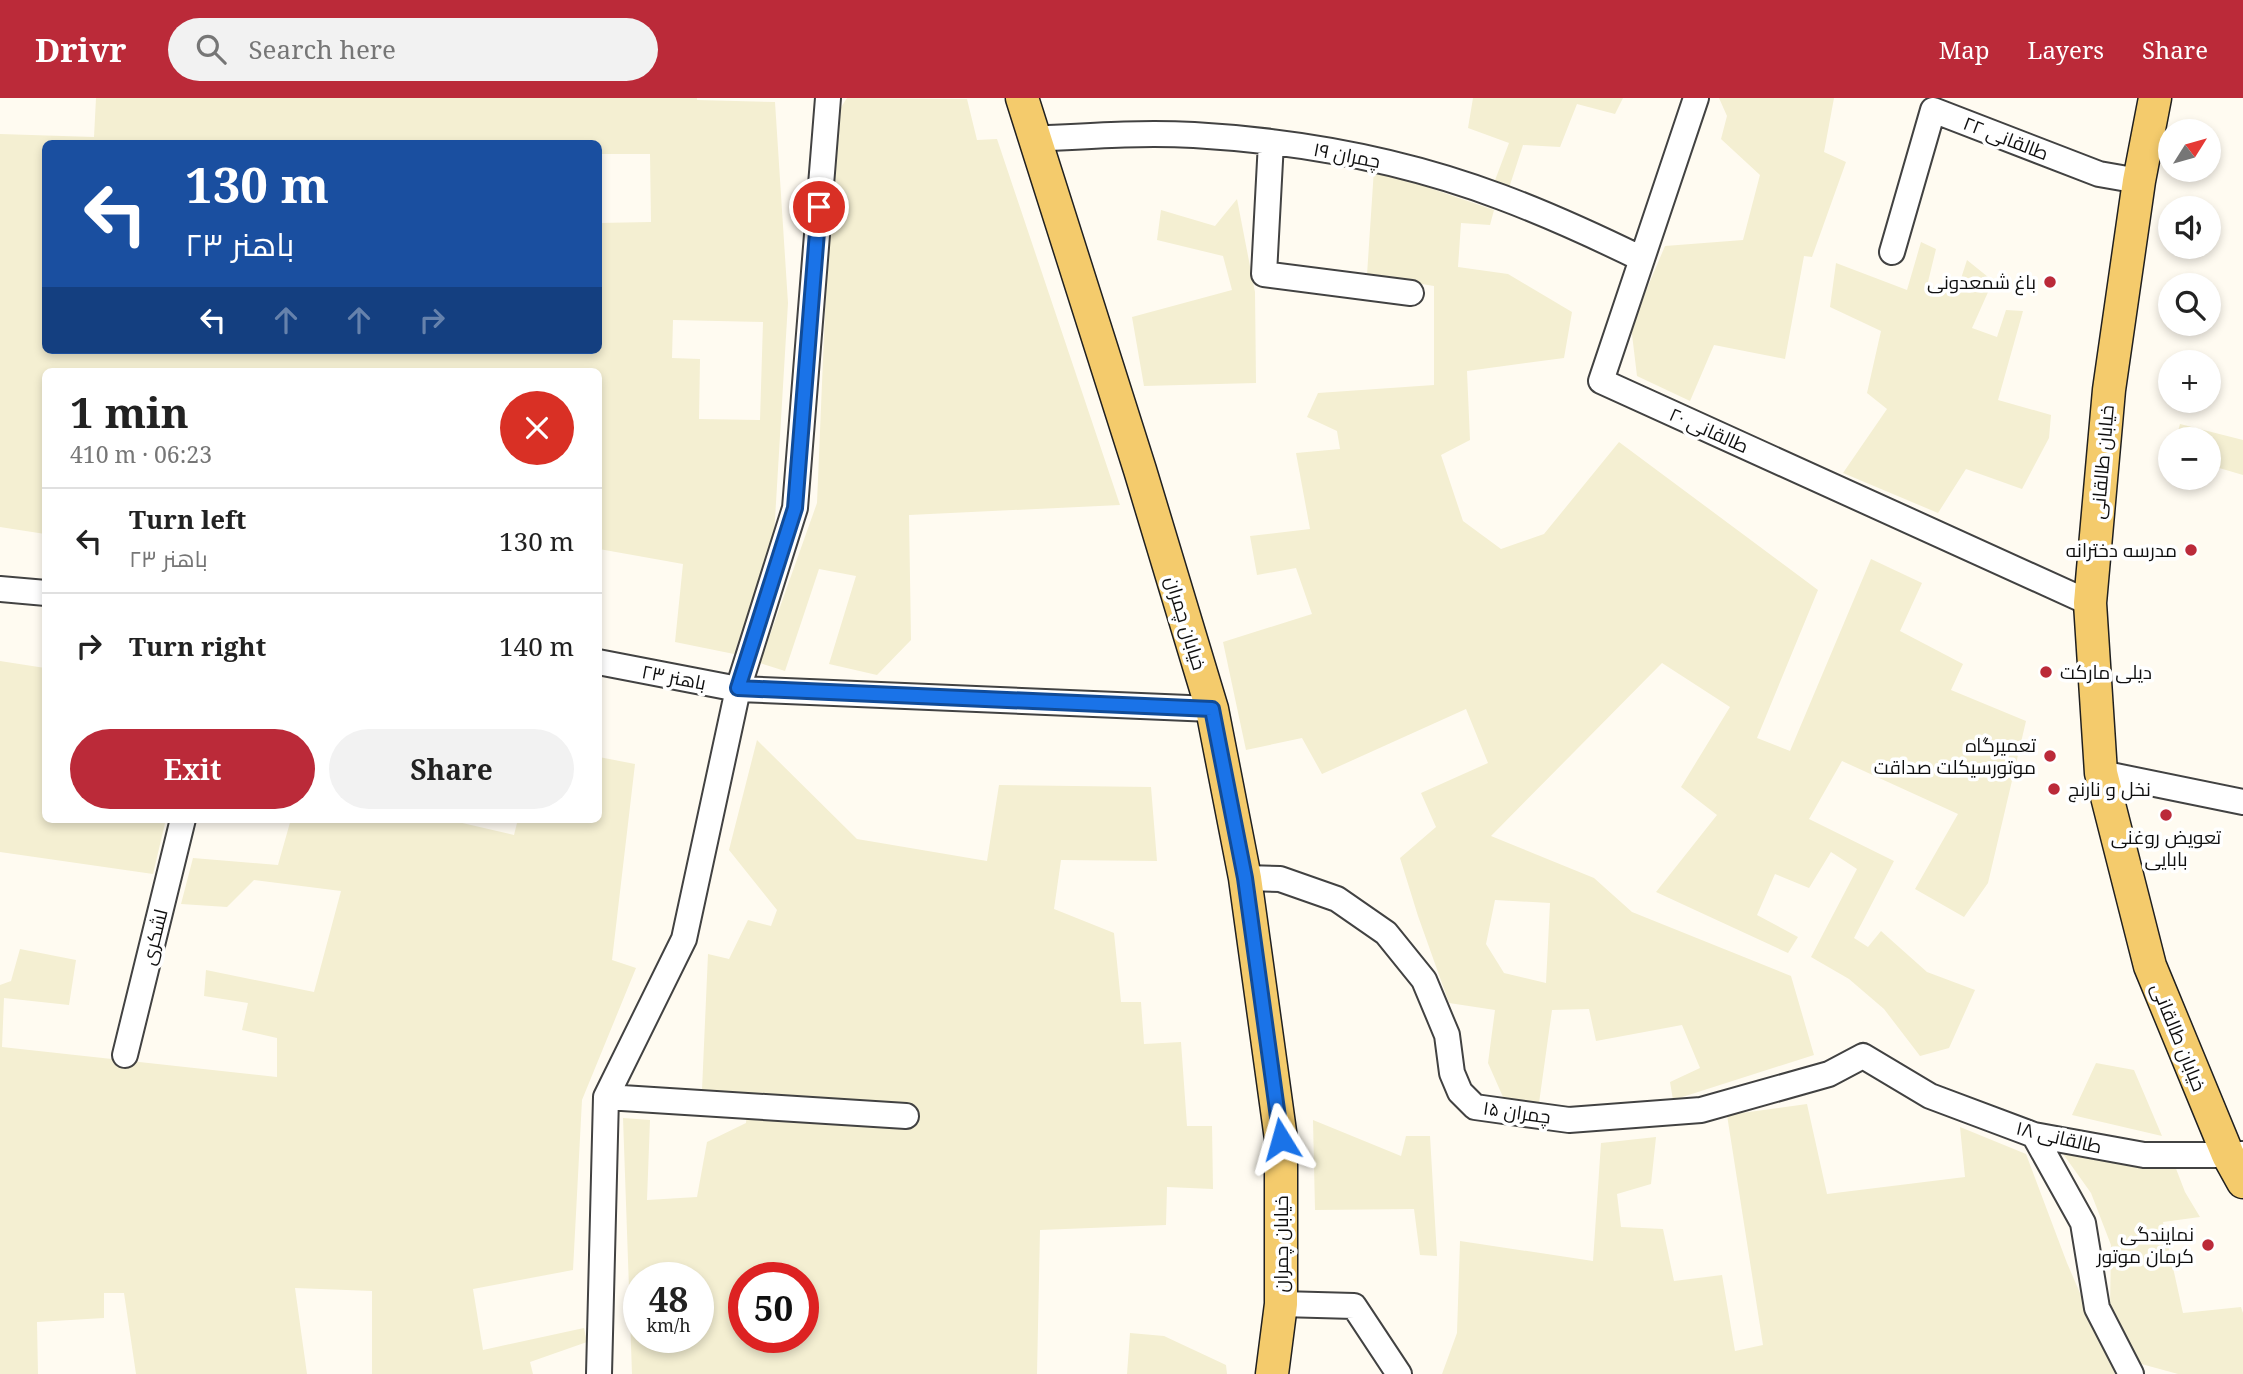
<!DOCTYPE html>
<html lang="en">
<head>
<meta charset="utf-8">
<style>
  :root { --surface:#fff; --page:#f2f2f2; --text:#222; --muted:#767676; --line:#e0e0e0; --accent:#bb2a39 }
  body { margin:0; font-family:"Noto Serif",Cairo,serif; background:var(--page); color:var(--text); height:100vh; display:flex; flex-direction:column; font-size:26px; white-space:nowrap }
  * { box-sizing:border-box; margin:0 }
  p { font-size:23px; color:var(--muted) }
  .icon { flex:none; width:38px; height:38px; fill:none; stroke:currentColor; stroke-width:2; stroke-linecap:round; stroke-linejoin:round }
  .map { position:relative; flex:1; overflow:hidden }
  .side { position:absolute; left:42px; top:270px; width:560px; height:455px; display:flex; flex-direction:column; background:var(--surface); border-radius:10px; box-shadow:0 4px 10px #0003 }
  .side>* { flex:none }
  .banner { position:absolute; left:42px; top:42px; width:560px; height:214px; border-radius:10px; box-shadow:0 4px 10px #0003; background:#1a4fa0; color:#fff; overflow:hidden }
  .needle { width:46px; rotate:53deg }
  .tools { position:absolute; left:2158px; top:21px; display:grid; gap:14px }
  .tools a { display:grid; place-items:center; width:63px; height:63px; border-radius:50%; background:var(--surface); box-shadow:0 4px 10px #0003; font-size:35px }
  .speed { position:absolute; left:623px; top:1164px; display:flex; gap:14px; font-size:35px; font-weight:700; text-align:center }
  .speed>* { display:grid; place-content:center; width:91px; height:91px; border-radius:50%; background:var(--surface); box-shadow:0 4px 10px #0003; line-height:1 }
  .speed small { font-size:18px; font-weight:400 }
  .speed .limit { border:10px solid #d22; background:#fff; color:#111 }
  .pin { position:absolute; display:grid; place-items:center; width:60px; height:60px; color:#fff; margin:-30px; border:4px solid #fff; border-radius:50%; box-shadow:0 2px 7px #0007 }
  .me { position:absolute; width:77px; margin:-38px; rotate:352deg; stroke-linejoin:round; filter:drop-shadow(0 0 5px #0008) }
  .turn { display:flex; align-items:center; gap:24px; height:147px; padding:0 28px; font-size:32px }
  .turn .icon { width:91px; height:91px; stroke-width:2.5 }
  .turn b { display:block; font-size:49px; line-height:60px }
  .lanes { display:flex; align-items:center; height:66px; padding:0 28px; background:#0003; justify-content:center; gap:35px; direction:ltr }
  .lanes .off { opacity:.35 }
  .round { display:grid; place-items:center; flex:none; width:74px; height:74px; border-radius:37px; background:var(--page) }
  .summary { display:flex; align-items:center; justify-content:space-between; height:119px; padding:0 28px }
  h1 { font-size:42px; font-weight:700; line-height:52px }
  .action { display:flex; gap:14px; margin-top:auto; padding:14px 28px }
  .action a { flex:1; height:80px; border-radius:42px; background:var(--accent); color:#fff; font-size:28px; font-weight:700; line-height:80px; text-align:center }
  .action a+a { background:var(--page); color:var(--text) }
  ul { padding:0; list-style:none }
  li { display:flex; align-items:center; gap:21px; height:105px; padding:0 28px; border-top:2px solid var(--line) }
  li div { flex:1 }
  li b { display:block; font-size:26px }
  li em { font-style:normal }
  header { display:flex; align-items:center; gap:42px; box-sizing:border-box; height:98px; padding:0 35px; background:var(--accent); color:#fff }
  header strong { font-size:33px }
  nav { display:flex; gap:38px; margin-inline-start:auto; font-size:24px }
  .search { width:490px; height:63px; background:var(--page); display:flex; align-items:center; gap:18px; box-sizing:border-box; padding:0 24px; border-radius:38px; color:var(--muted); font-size:26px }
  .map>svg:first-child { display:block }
  .farmland { fill:#f4efd2; fill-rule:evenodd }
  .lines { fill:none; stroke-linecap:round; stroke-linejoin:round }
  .minor-casing { stroke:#424242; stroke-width:28 }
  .major-casing { stroke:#202020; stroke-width:35 }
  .minor { stroke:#fff; stroke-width:24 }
  .major { stroke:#f4cb6c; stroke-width:32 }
  .route-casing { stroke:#114b97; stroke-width:18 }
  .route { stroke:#1a73e8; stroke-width:12 }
  .poi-dot { fill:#bb2a39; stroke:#fff; stroke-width:2.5 }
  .labels { text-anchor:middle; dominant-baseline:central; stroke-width:7; stroke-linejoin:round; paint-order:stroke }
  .street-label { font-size:19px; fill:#0f0f0f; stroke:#fff }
  .poi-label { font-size:19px; fill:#0f0f0f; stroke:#fff; text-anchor:end }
</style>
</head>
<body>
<header>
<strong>Drivr</strong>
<div class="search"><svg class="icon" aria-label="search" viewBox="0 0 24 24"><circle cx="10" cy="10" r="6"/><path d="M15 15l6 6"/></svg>Search here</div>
<nav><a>Map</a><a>Layers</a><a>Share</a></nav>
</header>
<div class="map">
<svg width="2243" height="1276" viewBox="0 0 2243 1276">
  <rect width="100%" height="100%" fill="#fffbf1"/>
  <!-- farmland -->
  <path class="farmland" d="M96 0H697V2L775 4 788 205 774 438 734 556 675 544 683 466 599 451 598 273H46L45 436 0 429V36L94 39ZM46 46H598L599 56H650L651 124 598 125V252H46ZM673 222 763 224 760 322 699 321 700 261 672 260Z
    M847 0 967 1 977 42 997 41 1120 407 909 417 911 542 877 577 829 566 856 478 819 471 785 573 760 565 817 405 833 22Z
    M1473 0H1623L1615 16 1577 6 1560 49 1523 47 1509 90 1494 85 1509 45 1468 30Z
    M1719 0H1834L1824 54 1846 64 1812 159 1804 158 1785 261 1714 247 1690 303 1637 278 1631 228 1665 148 1743 142 1760 77 1721 41 1727 18Z
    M1374 71 1494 112 1490 127 1461 125 1458 169 1508 176 1572 214 1564 260 1467 273 1470 342 1441 357 1463 423 1501 451 1544 436 1619 344 1818 492 1757 640 1790 653 1871 461 1922 485 1900 533 1963 566 1951 592 2026 623 1988 785 1964 819 1915 791 1958 716 1842 663 1809 721 1894 763 1854 840 1868 849 1881 833 1927 874 1975 892 1949 950 1920 958 1884 911 1849 881 1811 859 1857 771 1831 754 1809 790 1775 776 1757 817 1798 839 1788 855 1656 794 1717 717 1681 689 1730 609 1662 565 1491 738 1594 780 1632 814 1791 878 1814 957 1673 1002 1670 984 1700 970 1682 927 1596 943 1589 911 1552 912 1539 1005 1503 999 1488 965 1495 912 1449 905 1418 818 1400 760 1436 729 1421 695 1488 665 1466 611 1322 676 1302 640 1246 652 1223 544 1312 516 1296 470 1257 477 1250 438 1310 431 1296 355 1340 351 1337 333 1307 319 1318 295 1434 287V188L1367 177ZM1495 802 1550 805 1546 885 1504 875 1486 846Z
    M1237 101 1255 194 1256 285 1144 288 1132 219 1232 192 1223 158 1157 142 1161 112 1215 128Z
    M1921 144 1936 151 1927 188 1956 196 1967 162 1993 183 1972 230 1997 239 2006 212 2023 213 1998 302 2051 317 2049 340 2022 391 1966 371 1938 415 1843 375 1887 311 1867 295 1881 233 1830 209 1836 165 1907 192Z
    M2180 326 2243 342V377L2209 367 2208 341H2176Z
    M0 563 45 570 46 721H166L153 776 0 754Z
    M757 642 857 741 987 763 999 687 1151 689 1157 763 1061 762 1054 811 1114 835 1121 904H1141L1144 946 1181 944 1187 1028H1212L1213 1091 1167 1089 1166 1127 1040 1132 1037 1276H632L623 1020 650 1022 647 1102 697 1099 707 1044 746 1025 748 1000 702 992 708 856 729 861 748 822 771 828 777 812 729 752ZM639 1180H698V1239H639ZM744 1180H803V1239H744Z
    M599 659 635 666 612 862 636 870 582 1002 573 1172 473 1191 483 1252 584 1230 587 1244 530 1264 533 1276H372V1193L295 1190 307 1276H136L124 1195H104V1220L37 1224 38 1276H0V887L11 883 20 851 76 862 69 907 4 900 2 949 277 979V940L242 932 248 905 204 898 206 872 314 894 341 793 254 782 227 809 181 806 193 760 278 767 291 721H445L514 737 518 721H598Z
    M2096 965 2134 972 2162 1038 2072 1017Z
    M1807 1006 1827 1096 1965 1079 1960 1029 2026 1056 2067 1165 2115 1276H1442L1457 1235 1460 1143 1593 1163 1601 1045 1656 1039 1651 1086 1617 1096 1621 1129 1663 1131 1674 1183 1722 1177 1735 1253 1763 1247 1727 1017Z
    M1313 1022 1401 1058 1406 1038H1430L1437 1158 1420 1157 1414 1111 1315 1112Z
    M2061 1053 2134 1068H2175L2185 1094 2200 1119 2163 1124 2183 1215 2241 1209 2243 1215V1276H2178L2134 1264 2110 1211 2111 1147 2091 1095Z
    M1130 1235 1164 1238 1226 1267 1227 1276H1127Z"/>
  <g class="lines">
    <!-- minor casing -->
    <g class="minor-casing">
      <path id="minor" d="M1696 0 1601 283 2090 505
        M1035 41C1088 38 1141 34 1194 37 1298 43 1403 62 1501 99 1549 117 1595 138 1642 161
        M1271 44 1264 176 1411 195
        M1892 154 1933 12 2099 76 2139 83
        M0 491 46 495
        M598 564 738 591 1212 611
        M2101 675 2243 704
        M1245 780 1280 781 1337 801 1386 835 1424 882 1447 937 1452 975 1460 994 1475 1009 1569 1022 1701 1012 1829 976 1863 958 1930 998 2034 1037 2144 1057H2228L2242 1056
        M125 957 183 721
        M606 999 906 1018
        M2034 1037 2083 1125 2097 1210 2131 1276
        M1281 1206 1354 1208 1399 1276
        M599 1276 606 999 684 841 738 591 795 410 828 0"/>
    </g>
    <!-- major casing -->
    <g class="major-casing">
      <path id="major" d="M1022 0 1140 372 1212 611 1245 780 1281 1041V1206L1272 1276
        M2155 0 2139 83 2109 292 2090 505 2101 675 2150 868 2228 1057 2243 1084"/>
    </g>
    <!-- minor -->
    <use href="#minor" class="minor"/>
    <!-- major -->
    <use href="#major" class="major"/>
  </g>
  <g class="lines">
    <!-- route casing -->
    <g class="route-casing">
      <path id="route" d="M819 109 795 410 738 590 1212 611 1245 780 1281 1041"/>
    </g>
    <!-- route -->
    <use href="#route" class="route"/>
  </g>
  <!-- markers -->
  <g class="poi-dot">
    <circle cx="2050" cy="184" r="7"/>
    <circle cx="2191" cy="452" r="7"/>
    <circle cx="2046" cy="574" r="7"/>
    <circle cx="2050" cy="658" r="7"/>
    <circle cx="2054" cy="691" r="7"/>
    <circle cx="2166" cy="717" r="7"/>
    <circle cx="2208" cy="1147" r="7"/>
  </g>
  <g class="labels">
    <!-- street labels -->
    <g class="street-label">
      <text transform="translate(2006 40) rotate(21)">طالقانی ۲۲</text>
      <text transform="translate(1347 57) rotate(11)">چمران ۱۹</text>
      <text transform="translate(1709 332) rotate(24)">طالقانی ۲۰</text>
      <text transform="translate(2102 364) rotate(-85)">خیابان طالقانی</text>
      <text transform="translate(1186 525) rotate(73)">خیابان چمران</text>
      <text transform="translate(674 579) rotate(11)">باهنر ۲۳</text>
      <text transform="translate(154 839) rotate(-76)">لشکری</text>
      <text transform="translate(2179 939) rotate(68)">خیابان طالقانی</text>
      <text transform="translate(1517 1014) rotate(8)">چمران ۱۵</text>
      <text transform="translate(2059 1039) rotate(13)">طالقانی ۱۸</text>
      <text transform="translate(1281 1146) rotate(-90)">خیابان چمران</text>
    </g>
    <!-- poi labels -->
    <g class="poi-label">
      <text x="2036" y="184">باغ شمعدونی</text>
      <text x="2177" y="452">مدرسه دخترانه</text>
      <text x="2060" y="574" text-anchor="start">دیلی مارکت</text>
      <text x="2036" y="647">تعمیرگاه<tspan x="2036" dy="22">موتورسیکلت صداقت</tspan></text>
      <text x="2068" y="691" text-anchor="start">نخل و نارنج</text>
      <text x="2166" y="739" text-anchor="middle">تعویض روغنی<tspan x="2166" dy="22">بابایی</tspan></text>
      <text x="2194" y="1136">نمایندگی<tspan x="2194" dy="22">کرمان موتور</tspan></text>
    </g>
  </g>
</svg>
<div class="tools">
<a><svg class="needle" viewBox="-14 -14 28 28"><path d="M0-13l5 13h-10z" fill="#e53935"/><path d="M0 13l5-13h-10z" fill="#767676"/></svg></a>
<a><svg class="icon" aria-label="sound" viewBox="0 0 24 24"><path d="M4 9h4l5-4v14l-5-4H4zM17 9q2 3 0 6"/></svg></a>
<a><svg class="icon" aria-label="search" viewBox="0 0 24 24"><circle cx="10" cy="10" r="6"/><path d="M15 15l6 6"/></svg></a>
<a>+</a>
<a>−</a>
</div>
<div class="speed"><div>48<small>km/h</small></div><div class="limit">50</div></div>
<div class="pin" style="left:819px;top:109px;background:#d93025"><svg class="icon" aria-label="arrive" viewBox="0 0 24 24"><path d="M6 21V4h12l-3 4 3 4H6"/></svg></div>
<svg class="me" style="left:1281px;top:1041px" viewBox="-20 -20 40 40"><path d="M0-17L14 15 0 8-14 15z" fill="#1a73e8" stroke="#fff" stroke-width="4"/></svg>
<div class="banner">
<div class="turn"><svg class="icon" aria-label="left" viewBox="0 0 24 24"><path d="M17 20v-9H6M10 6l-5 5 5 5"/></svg><div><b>130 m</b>باهنر ۲۳</div></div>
<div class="lanes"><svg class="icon" aria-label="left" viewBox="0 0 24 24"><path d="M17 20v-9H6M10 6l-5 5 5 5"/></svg><svg class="icon off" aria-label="ahead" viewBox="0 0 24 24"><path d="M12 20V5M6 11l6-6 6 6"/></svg><svg class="icon off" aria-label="ahead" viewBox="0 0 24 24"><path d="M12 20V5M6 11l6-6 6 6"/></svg><svg class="icon off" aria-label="right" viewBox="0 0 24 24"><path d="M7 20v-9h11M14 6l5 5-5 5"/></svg></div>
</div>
<section class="side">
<div class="summary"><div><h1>1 min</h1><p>410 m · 06:23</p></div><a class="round" style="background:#d93025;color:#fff"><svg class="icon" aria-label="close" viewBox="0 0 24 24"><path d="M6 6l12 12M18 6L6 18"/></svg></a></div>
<ul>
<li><svg class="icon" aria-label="left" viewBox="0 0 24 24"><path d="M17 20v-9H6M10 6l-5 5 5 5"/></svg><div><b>Turn left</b><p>باهنر ۲۳</p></div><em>130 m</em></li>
<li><svg class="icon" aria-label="right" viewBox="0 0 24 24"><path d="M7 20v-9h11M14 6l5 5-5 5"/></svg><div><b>Turn right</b></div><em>140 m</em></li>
</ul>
<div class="action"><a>Exit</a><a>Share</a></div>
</section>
</div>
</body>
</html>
